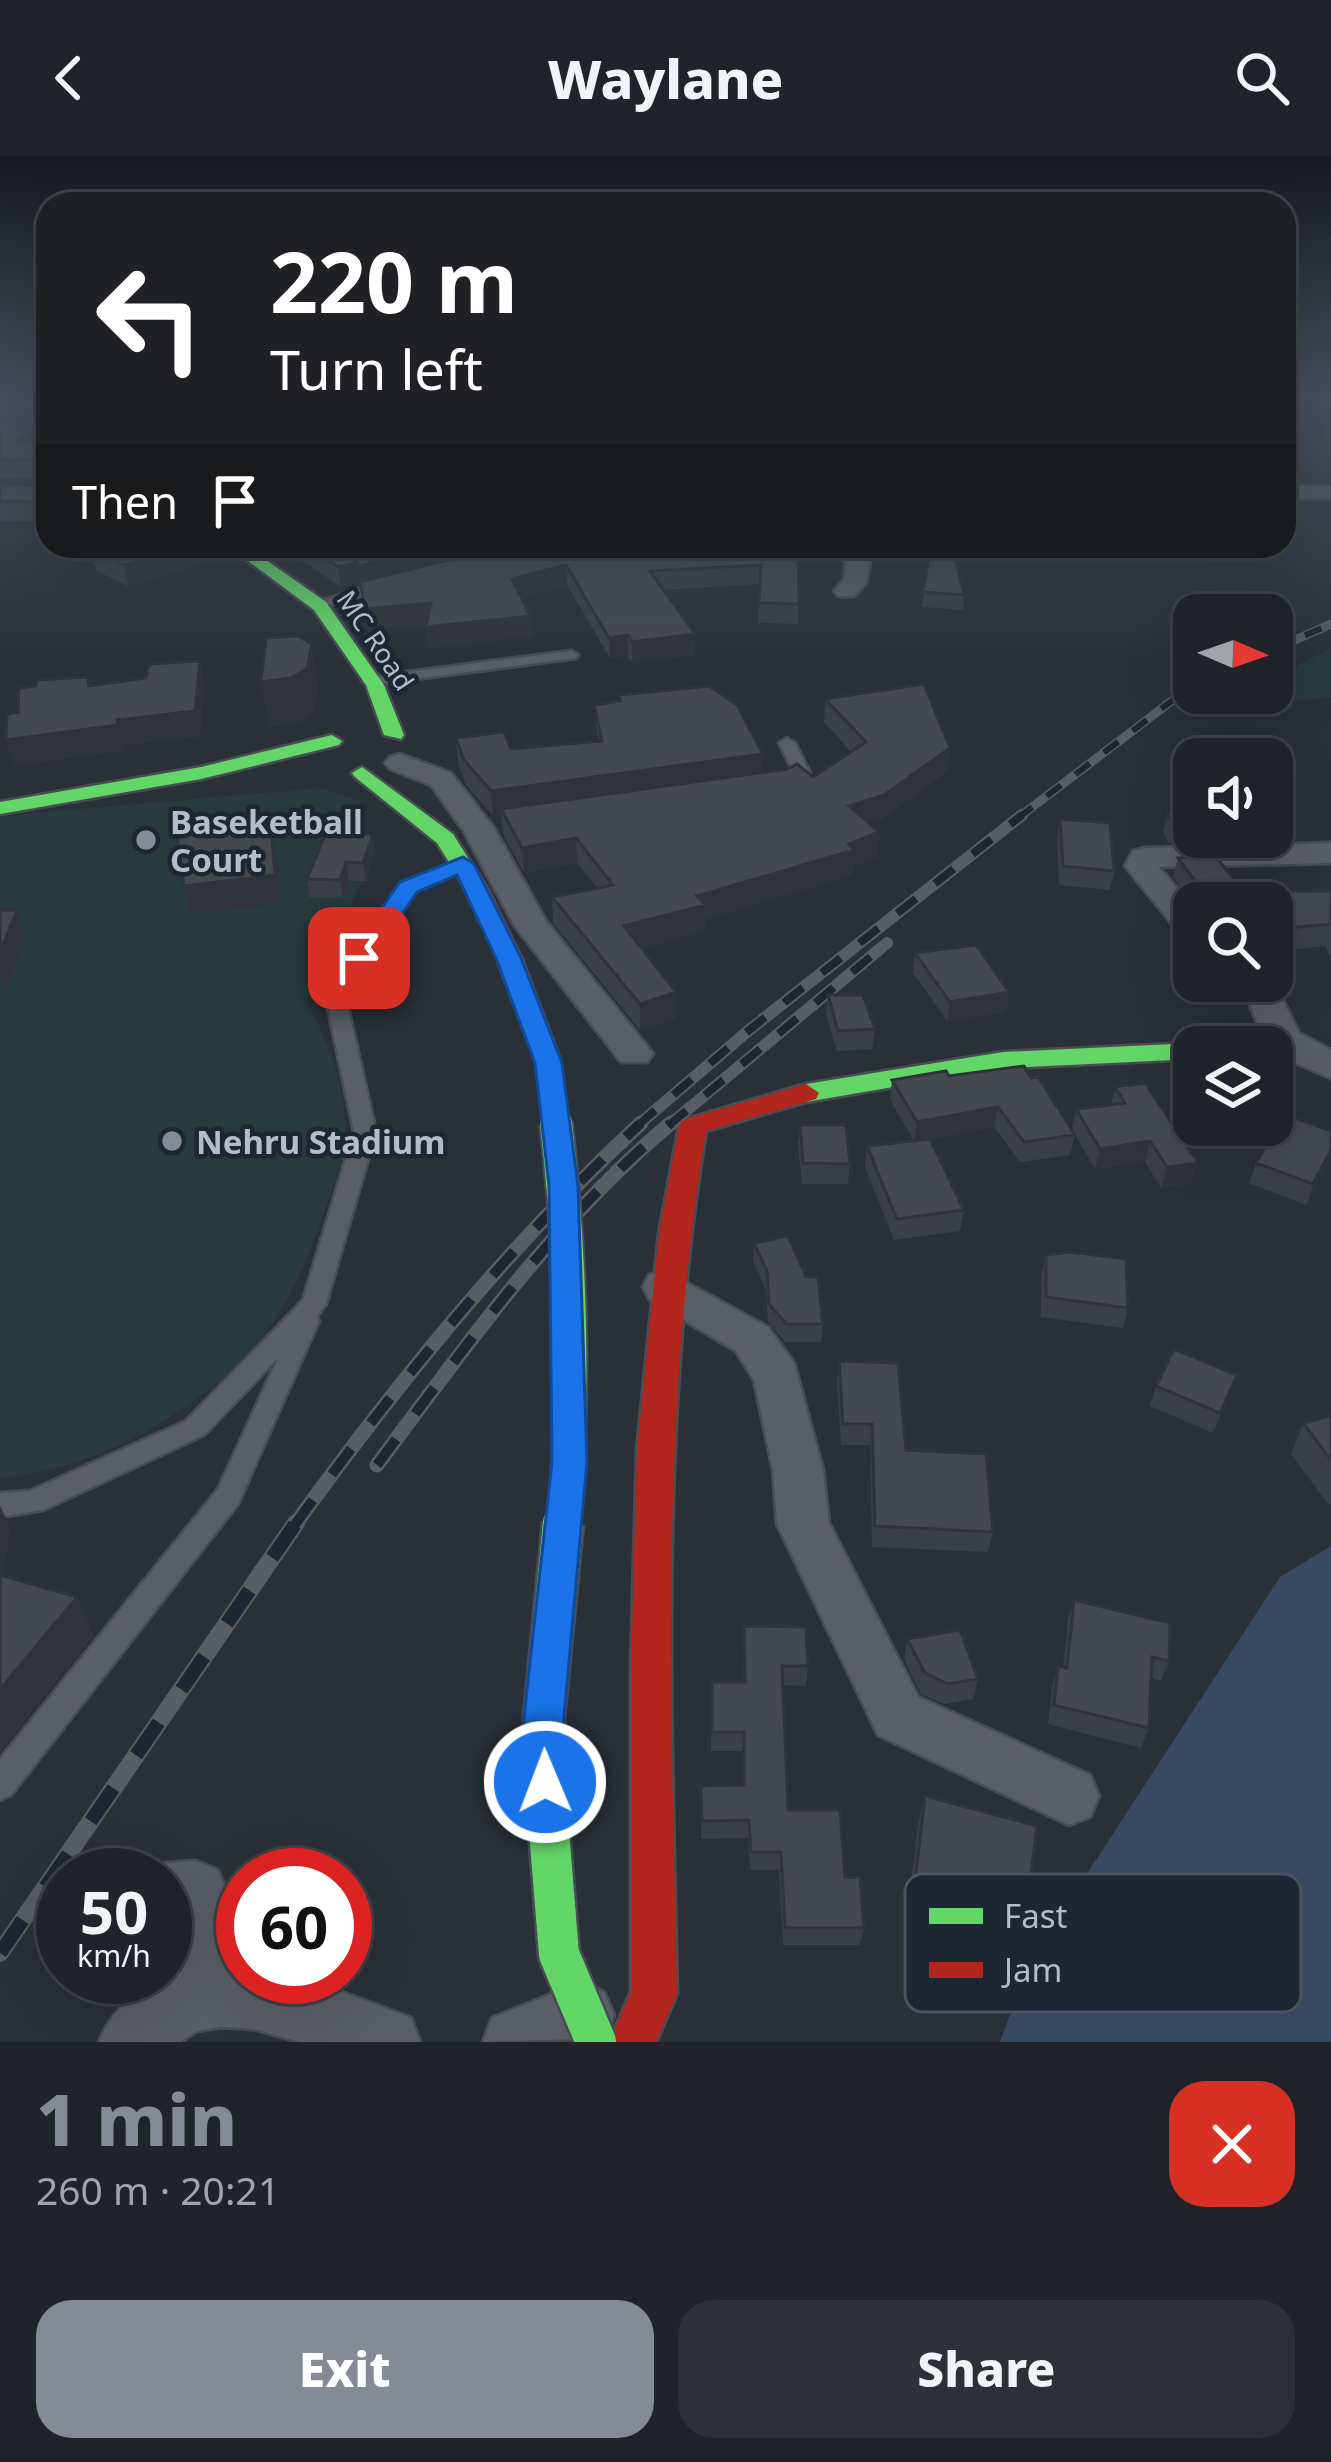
<!DOCTYPE html>
<html lang="en">
<head>
<meta charset="utf-8">
<style>
  :root { --surface:#20242a; --page:#2d3036; --text:#f1f3f6; --muted:#a2a4a8; --line:#3d4147; --accent:#848b96 }
  body { margin:0; font-family:"Noto Sans",sans-serif; background:var(--page); color:var(--text); height:100vh; display:flex; flex-direction:column; font-size:45px; white-space:nowrap }
  * { box-sizing:border-box; margin:0 }
  p { font-size:39px; color:var(--muted) }
  .icon { flex:none; width:66px; height:66px; fill:none; stroke:currentColor; stroke-width:2; stroke-linecap:round; stroke-linejoin:round }
  .map { position:relative; height:1886px; overflow:hidden }
  .details { display:flex; flex-direction:column; background:var(--surface); flex:1 }
  .details>* { flex:none }
  .banner { position:absolute; left:36px; top:36px; width:1260px; height:366px; border-radius:36px; box-shadow:0 12px 48px #0002,0 0 0 3px var(--line); background:#202124; color:#fff; overflow:hidden }
  .needle { width:78px; rotate:92deg }
  .tools { position:absolute; left:1173px; top:438px; display:grid; gap:24px }
  .tools a { display:grid; place-items:center; width:120px; height:120px; border-radius:24px; background:var(--surface); box-shadow:0 12px 48px #0002,0 0 0 3px var(--line); font-size:60px }
  .speed { position:absolute; left:36px; top:1692px; display:flex; gap:24px; font-size:60px; font-weight:700; text-align:center }
  .speed>* { display:grid; place-content:center; width:156px; height:156px; border-radius:50%; background:var(--surface); box-shadow:0 12px 48px #0002,0 0 0 3px var(--line); line-height:1 }
  .speed small { font-size:30px; font-weight:400 }
  .speed .limit { border:18px solid #d22; background:#fff; color:#111 }
  .pin { position:absolute; display:grid; place-items:center; width:102px; height:102px; color:#fff; margin:-51px; border-radius:24px; box-shadow:0 6px 18px #0006 }
  .me { position:absolute; width:132px; margin:-66px; rotate:359deg; stroke-linejoin:round; filter:drop-shadow(0 0 9px #0008) }
  .turn { display:flex; align-items:center; gap:42px; height:252px; padding:0 36px; font-size:54px }
  .turn .icon { width:156px; height:156px; stroke-width:2.5 }
  .turn b { display:block; font-size:84px; line-height:102px }
  .then { display:flex; align-items:center; height:114px; padding:0 36px; background:#0003; gap:24px; font-size:45px }
  .round { display:grid; place-items:center; flex:none; width:126px; height:126px; border-radius:36px; background:var(--page) }
  .headline { display:flex; align-items:center; justify-content:space-between; height:204px; padding:0 36px }
  h1 { font-size:72px; font-weight:800; line-height:90px; color:var(--accent) }
  .action { display:flex; gap:24px; margin-top:auto; padding:24px 36px }
  .action a { flex:1; height:138px; border-radius:36px; background:var(--accent); color:#fff; font-size:48px; font-weight:800; line-height:138px; text-align:center }
  .action a+a { background:var(--page); color:var(--text) }
  header { display:flex; justify-content:space-between; align-items:center; height:156px; padding:0 36px; background:var(--surface); font-size:54px; font-weight:800 }
  .map>svg:first-child { display:block }
  .green { fill:#273a3e }
  .water { fill:#384963 }
  .lines { fill:none; stroke-linecap:round; stroke-linejoin:round }
  .lane-casing { stroke:#484c53; stroke-width:5 }
  .street-casing { stroke:#484c53; stroke-width:5 }
  .fast-casing { stroke:#484c53; stroke-width:5 }
  .jam-casing { stroke:#484c53; stroke-width:5 }
  .lane { fill:#5a5e66; fill-rule:evenodd }
  .street { fill:#5a5e66; fill-rule:evenodd }
  .fast { fill:#63d668; fill-rule:evenodd }
  .jam { fill:#b3261e; fill-rule:evenodd }
  .rail-far3-casing { stroke:#595d64; stroke-width:9 }
  .rail-far2-casing { stroke:#595d64; stroke-width:12 }
  .rail-far1-casing { stroke:#595d64; stroke-width:15 }
  .rail-casing { stroke:#595d64; stroke-width:18 }
  .rail-far3 { stroke:#1d2633; stroke-width:6; stroke-dasharray:18; stroke-linecap:butt }
  .rail-far2 { stroke:#1d2633; stroke-width:8; stroke-dasharray:24; stroke-linecap:butt }
  .rail-far1 { stroke:#1d2633; stroke-width:10; stroke-dasharray:32; stroke-linecap:butt }
  .rail { stroke:#1d2633; stroke-width:14; stroke-dasharray:40; stroke-linecap:butt }
  .fast-bridge-far2-casing { stroke:#484c55; stroke-width:28; stroke-linecap:butt }
  .fast-bridge-far1-casing { stroke:#484c55; stroke-width:36; stroke-linecap:butt }
  .fast-bridge-casing { stroke:#484c55; stroke-width:45; stroke-linecap:butt }
  .fast-bridge-far2 { stroke:#63d668; stroke-width:24 }
  .fast-bridge-far1 { stroke:#63d668; stroke-width:32 }
  .fast-bridge { stroke:#63d668; stroke-width:40 }
  .wall { fill:#3a3f45 }
  .shaded-wall { fill:#303338 }
  .building { fill:#444950; stroke:#303338; stroke-width:3 }
  .route { fill:#1a73e8; stroke:#114b97; stroke-width:3 }
  .poi-dot { fill:#848b96; stroke:#1d2633; stroke-width:4.5 }
  .labels { text-anchor:middle; dominant-baseline:central; stroke-width:9; stroke-linejoin:round; paint-order:stroke }
  .far-street-label { font-size:27px; fill:#b4bcc9; stroke:#1d2633 }
  .poi-label { font-size:33px; font-weight:bold; fill:#b4bcc9; stroke:#1d2633; text-anchor:start }
  .key { fill:#1d2633; stroke:#4a5360; stroke-width:3 }
  .key-label { font-size:33px; fill:#b4bcc9 }
</style>
</head>
<body>
<header><svg class="icon" aria-label="back" viewBox="0 0 24 24"><path d="M15 5l-7 7 7 7"/></svg>Waylane<svg class="icon" aria-label="search" viewBox="0 0 24 24"><circle cx="10" cy="10" r="6"/><path d="M15 15l6 6"/></svg></header>
<div class="map">
<svg width="1331" height="1886" viewBox="0 0 1331 1886">
  <rect width="100%" height="100%" fill="#2a3038"/>
  <!-- green -->
  <path class="green" d="M1331 492V541L1268 548 1299 508Z
    M320 632 360 645V684L373 701 307 844C325 882 343 922 345 965 347 1000 334 1030 322 1062 307 1104 289 1149 260 1184 200 1256 95 1314 0 1322V660Z"/>
  <!-- water -->
  <path class="water" d="M1331 1390V1886H1000L1029 1807 1280 1421Z"/>
  <g class="lines">
    <!-- lane casing -->
    <g class="lane-casing">
      <path id="lane" d="M387 424 393 428 392 431 319 452 312 448Z
        M571 495 578 499 576 502 369 529 362 525 369 521Z
        M787 582 795 587 810 617 786 631 778 626 793 615 779 587Z
        M463 703 469 704V712L415 735 345 838 376 976 326 1148 317 1160 319 1165 238 1348 11 1639 0 1644V1603L218 1333 278 1202 204 1279 43 1354 0 1361V1337L30 1335 186 1265 303 1144 354 976 325 838 403 727Z"/>
    </g>
    <!-- street casing -->
    <g class="street-casing">
      <path id="street" d="M1331 330V342L1284 343V331Z
        M834 390H857L870 406 866 427 854 440H838L834 435 843 425 846 407Z
        M400 598 451 617 494 672 546 765 647 890 653 898 647 906H621L514 769 463 674 431 629 390 613 385 607 390 601Z
        M1331 687V707L1159 711 1194 752V783L1182 780 1125 710 1133 695 1144 692Z
        M1231 825H1270L1276 830 1299 877 1331 894V922L1272 897V891H1221L1227 883 1261 876 1247 842Z
        M665 1115 768 1171 794 1207 823 1314 829 1367 918 1541 1090 1619 1099 1640 1090 1661 1069 1669 878 1579 777 1368 773 1314 754 1224 736 1195 649 1143 643 1131 649 1119Z
        M196 1705 218 1714 227 1736 228 1806 243 1807V1821H303L411 1862 420 1886H300L254 1873 221 1871 197 1875 180 1886H99C112 1852 135 1838 165 1821V1719L143 1716 165 1707Z
        M581 1826 604 1836 614 1859 604 1882 483 1886 492 1862Z"/>
    </g>
    <!-- fast casing -->
    <g class="fast-casing">
      <path id="fast" d="M228 390H246L326 446 384 529 404 579 401 583 384 579 366 529 314 454Z
        M332 579 342 585 339 589 201 623 0 658V646L201 611Z
        M362 611 453 678 487 732 521 802 518 807H500L465 732 437 687 355 621 352 617Z
        M1194 887 1204 891H1194V903L1003 912 806 946 793 937 806 928 1003 896Z"/>
    </g>
    <!-- jam casing -->
    <g class="jam-casing">
      <path id="jam" d="M806 928 819 937 816 943 706 975C659 1262 671 1549 677 1838L656 1886H609L631 1836V1512L637 1294 659 1077 679 970 683 964Z"/>
    </g>
    <!-- lane -->
    <use href="#lane" class="lane"/>
    <!-- street -->
    <use href="#street" class="street"/>
    <!-- fast -->
    <use href="#fast" class="fast"/>
    <!-- jam -->
    <use href="#jam" class="jam"/>
    <!-- rail-far3 casing -->
    <g class="rail-far3-casing">
      <path id="rail-far3" d="M1272 494 1331 468
        M1018 662 1194 528"/>
    </g>
    <!-- rail-far2 casing -->
    <g class="rail-far2-casing">
      <path id="rail-far2" d="M637 970 748 875 1022 659
        M668 970 887 787"/>
    </g>
    <!-- rail-far1 casing -->
    <g class="rail-far1-casing">
      <path id="rail-far1" d="M377 1309C467 1188 555 1064 671 967
        M294 1370C398 1226 510 1088 641 967"/>
    </g>
    <!-- rail casing -->
    <g class="rail-casing">
      <path id="rail" d="M0 1797 296 1367"/>
    </g>
    <!-- rail-far3 -->
    <use href="#rail-far3" class="rail-far3"/>
    <!-- rail-far2 -->
    <use href="#rail-far2" class="rail-far2"/>
    <!-- rail-far1 -->
    <use href="#rail-far1" class="rail-far1"/>
    <!-- rail -->
    <use href="#rail" class="rail"/>
    <!-- fast-bridge-far2 casing -->
    <g class="fast-bridge-far2-casing">
      <path id="fast-bridge-far2" d="M509 802 549 907 556 970"/>
    </g>
    <!-- fast-bridge-far1 casing -->
    <g class="fast-bridge-far1-casing">
      <path id="fast-bridge-far1" d="M556 967C571 1096 576 1241 563 1370"/>
    </g>
    <!-- fast-bridge casing -->
    <g class="fast-bridge-casing">
      <path id="fast-bridge" d="M563 1367 544 1561 545 1626 559 1798 596 1886"/>
    </g>
    <!-- fast-bridge-far2 -->
    <use href="#fast-bridge-far2" class="fast-bridge-far2"/>
    <!-- fast-bridge-far1 -->
    <use href="#fast-bridge-far1" class="fast-bridge-far1"/>
    <!-- fast-bridge -->
    <use href="#fast-bridge" class="fast-bridge"/>
  </g>
  <!-- wall -->
  <path class="wall" d="M0 240H48V281L28 273 22 264 0 261Z
    M0 263 31 276 33 286 48 288V365H0V330L46 329V322L0 323Z
    M1327 269H1331V290L1324 282Z
    M85 390H194L198 410 128 430 97 415Z
    M280 390H798V468L758 467 760 428 664 434 695 499 632 507 628 500 610 502 567 429 521 441 530 460 531 480 428 492 426 468 368 473 360 426 341 431Z
    M907 390H952L964 439 963 454 922 451 929 405H915Z
    M825 543 950 592 947 616 882 663 869 668 879 676 877 701 853 711 852 719 706 763 705 775 641 792 676 836V863L640 874 553 767 552 741 597 732 577 707 524 717 503 678 501 659 493 660 466 629 458 607 456 582 511 593 598 586 594 549 762 617 813 621 851 596 824 566Z
    M1167 658 1189 668 1185 686 1168 687 1163 676Z
    M1060 663 1114 715 1110 734 1059 729 1057 681Z
    M373 678 375 696 366 725H349L343 742H310L307 723Z
    M1186 696 1251 747H1194V749L1173 721 1178 702 1184 701Z
    M1273 735H1331V804L1325 790 1282 795 1272 770V747H1270Z
    M915 797 1009 836 1006 856 947 865 913 817Z
    M828 839 875 873 872 893 837 895 826 859Z
    M1031 922 1072 974 1076 953 1111 948 1115 931 1192 1027 1161 1032 1145 1006 1095 1013 1075 979 1070 999 1020 1006 994 971 931 983 964 1054 960 1075 894 1084 865 1011 867 990 914 985 890 944 892 924Z
    M800 969 850 1008 848 1028H802L798 989Z
    M1331 975V1000L1306 1049 1249 1027 1256 1007Z
    M754 1087 823 1168 821 1186H785L768 1166 766 1134 753 1105Z
    M1046 1099 1128 1152 1123 1172 1041 1161V1119Z
    M839 1205 906 1294 993 1376 988 1396 872 1391 870 1289H841L837 1226Z
    M1156 1230 1229 1239 1213 1277 1150 1250Z
    M1331 1260V1348H1328L1291 1298 1303 1267Z
    M1074 1444 1169 1505 1161 1525 1151 1522 1149 1572 1141 1592 1048 1568 1052 1530 1058 1510 1063 1511 1068 1464Z
    M744 1470 808 1510 806 1530 783 1529 788 1654 845 1722 864 1772 860 1789H783L779 1714H750L748 1682 701 1683V1630L743 1629V1595H711L712 1526H743Z
    M907 1483 978 1523 973 1543 944 1548 921 1538 904 1503Z
    M925 1640 1021 1800 1012 1827 904 1787 918 1668Z"/>
  <!-- shaded-wall -->
  <path class="shaded-wall" d="M31 276 35 294 23 304 18 286Z
    M191 390H194L198 410 128 430 124 409Z
    M436 390H442L444 408 361 430 358 410Z
    M357 406 360 426 341 431 338 411Z
    M566 409 567 429 513 443 512 423Z
    M431 447 433 467 368 473 365 453Z
    M530 460 531 480 428 492 426 471Z
    M695 478V499L632 507V486Z
    M628 479V500L610 502 609 482Z
    M312 488 319 532 314 558 298 567 269 571 261 526Z
    M200 505 205 530 200 581 124 589V595L14 610 6 584 117 564Z
    M950 592 947 616 882 663 847 675 849 650Z
    M763 598 762 623 501 653V659L493 660 491 635Z
    M271 672 276 699 281 747 191 758 184 730Z
    M879 676 877 701 853 711 852 719 706 763 705 775 625 796 624 770 697 740Z
    M373 678 375 696 366 725 363 707Z
    M576 682 577 707 524 717 522 692Z
    M346 706 349 725 343 742 340 724Z
    M17 754 26 782 5 835 0 820V796Z
    M676 836V863L640 874V848Z
    M1009 836 1006 856 947 865 950 846Z
    M998 951 994 971 914 986 917 966Z
    M1150 985 1145 1006 1095 1013 1100 993Z
    M1331 994V1000L1306 1049 1313 1028Z
    M1198 1007 1192 1027 1161 1032 1167 1011Z
    M0 1350 11 1373 0 1438Z
    M77 1441 94 1480 0 1596V1533Z"/>
  <!-- building -->
  <path class="building" d="M0 240H48V262L46 264 24 255 17 246 0 243Z
    M0 263H12L31 276 18 286H45L48 288V346L0 345V330L46 329V303L0 304Z
    M90 390H191L124 409 92 394Z
    M306 390H436L358 410 357 406 338 411Z
    M446 390H798L799 448 759 447 761 409 650 415 695 478 632 486 628 479 609 482 566 409 512 423 530 460 426 471 431 447 365 453 360 426 448 404 452 393Z
    M952 390 964 439 923 436 931 391 916 390Z
    M298 480 312 488 307 513 291 522 261 526 266 482Z
    M200 505 195 555 117 564 118 569 6 584 7 558 18 556 19 532 36 530V524L88 521 89 530 146 522 149 508Z
    M924 528 950 592 884 639 849 650 879 676 849 688 854 694 697 740 706 749 624 770 676 836 640 848 552 741 613 729 576 682 522 692 501 653 787 613 797 608 813 621 866 586 825 543Z
    M709 530 737 549 763 598 491 635 464 604 456 582 504 576 511 593 602 585 594 549 620 545 619 539Z
    M1176 652 1189 668H1172L1167 658Z
    M1060 663 1110 667 1114 715 1063 710Z
    M271 672 275 719 184 730 177 679Z
    M326 677 373 678 363 707 346 706 340 724 307 723Z
    M1186 696H1212L1250 743 1251 747H1211L1178 702 1188 701Z
    M1273 735H1331V768L1289 772Z
    M0 754H17L0 796Z
    M976 789 1009 836 950 846 915 797Z
    M828 839H863L875 873 838 875Z
    M1024 910 1031 922 1038 921 1075 979 1024 986 998 951 917 966 892 924 946 915 949 920Z
    M1145 927 1198 1007 1167 1011 1150 985 1100 993 1076 953 1125 947 1115 931Z
    M1284 958 1331 975V994L1313 1028 1256 1007Z
    M800 969H846L850 1008 803 1007Z
    M930 983 964 1054 897 1063 867 990Z
    M788 1080 806 1121H818L823 1168H786L769 1148 767 1115 754 1087Z
    M1070 1096 1126 1103 1128 1152 1046 1141V1099Z
    M1174 1193 1237 1219 1220 1257 1156 1230Z
    M839 1205 898 1207 906 1294 986 1298 993 1376 875 1370 872 1268H843Z
    M1331 1260V1304L1303 1267Z
    M0 1419 77 1441 0 1533Z
    M1074 1444 1170 1467 1169 1505 1152 1501 1149 1572 1054 1549 1058 1510 1067 1512Z
    M744 1470 806 1471 808 1510H782L788 1654H840L845 1722 860 1721 864 1772H785L781 1696H751L749 1664 702 1665 701 1630 744 1629V1576H712V1526H745Z
    M960 1474 978 1523 948 1528 925 1517 907 1483Z
    M925 1640 1037 1670 1021 1800 911 1760Z"/>
  <!-- sky -->
  <linearGradient id="sky" x2="0" y2="1"><stop stop-color="#171a1f"/><stop offset="0.48" stop-color="#444e5e"/><stop offset="1" stop-color="#444e5e" stop-opacity="0"/></linearGradient>
  <rect width="1331" height="504" fill="url(#sky)"/>
  <!-- route -->
  <path class="route" d="M463 701 474 708 521 802 562 907 578 1030 587 1306 564 1561 566 1626 560 1640 545 1646 530 1640 524 1626V1561L552 1306 549 1030 535 907 496 802 457 719 417 736 368 807 359 809 347 802 400 726Z"/>
  <!-- markers -->
  <g class="poi-dot">
    <circle cx="146" cy="684" r="12"/>
    <circle cx="172" cy="985" r="12"/>
  </g>
  <g class="labels">
    <!-- far-street labels -->
    <g class="far-street-label">
      <text transform="translate(376 484) rotate(56)">MC Road</text>
    </g>
    <!-- poi labels -->
    <g class="poi-label">
      <text x="170" y="665">Baseketball<tspan x="170" dy="38">Court</tspan></text>
      <text x="196" y="985">Nehru Stadium</text>
    </g>
  </g>
  <!-- legend -->
  <rect x="905" y="1718" width="396" height="138" rx="18" class="key"/>
  <rect x="929" y="1752" width="54" height="16" fill="#63d668"/>
  <rect x="929" y="1806" width="54" height="16" fill="#b3261e"/>
  <g class="key-label">
    <text x="1004" y="1772">Fast</text>
    <text x="1004" y="1826">Jam</text>
  </g>
</svg>
<div class="tools">
<a><svg class="needle" viewBox="-14 -14 28 28"><path d="M0-13l5 13h-10z" fill="#e53935"/><path d="M0 13l5-13h-10z" fill="#a2a4a8"/></svg></a>
<a><svg class="icon" aria-label="sound" viewBox="0 0 24 24"><path d="M4 9h4l5-4v14l-5-4H4zM17 9q2 3 0 6"/></svg></a>
<a><svg class="icon" aria-label="search" viewBox="0 0 24 24"><circle cx="10" cy="10" r="6"/><path d="M15 15l6 6"/></svg></a>
<a><svg class="icon" aria-label="layers" viewBox="0 0 24 24"><path d="M12 4l9 5-9 5-9-5zM3 14l9 5 9-5"/></svg></a>
</div>
<div class="speed"><div>50<small>km/h</small></div><div class="limit">60</div></div>
<div class="pin" style="left:359px;top:802px;background:#d93025"><svg class="icon" aria-label="arrive" viewBox="0 0 24 24"><path d="M6 21V4h12l-3 4 3 4H6"/></svg></div>
<svg class="me" style="left:545px;top:1626px" viewBox="-20 -20 40 40"><circle r="17" fill="#1a73e8" stroke="#fff" stroke-width="3"/><path d="M0-11L8 9 0 5-8 9z" fill="#fff"/></svg>
<div class="banner">
<div class="turn"><svg class="icon" aria-label="left" viewBox="0 0 24 24"><path d="M17 20v-9H6M10 6l-5 5 5 5"/></svg><div><b>220 m</b>Turn left</div></div>
<div class="then">Then<svg class="icon" aria-label="arrive" viewBox="0 0 24 24"><path d="M6 21V4h12l-3 4 3 4H6"/></svg></div>
</div>
</div>
<section class="details">
<div class="headline"><div><h1>1 min</h1><p>260 m · 20:21</p></div><a class="round" style="background:#d93025;color:#fff"><svg class="icon" aria-label="close" viewBox="0 0 24 24"><path d="M6 6l12 12M18 6L6 18"/></svg></a></div>
<div class="action"><a>Exit</a><a>Share</a></div>
</section>
</body>
</html>
